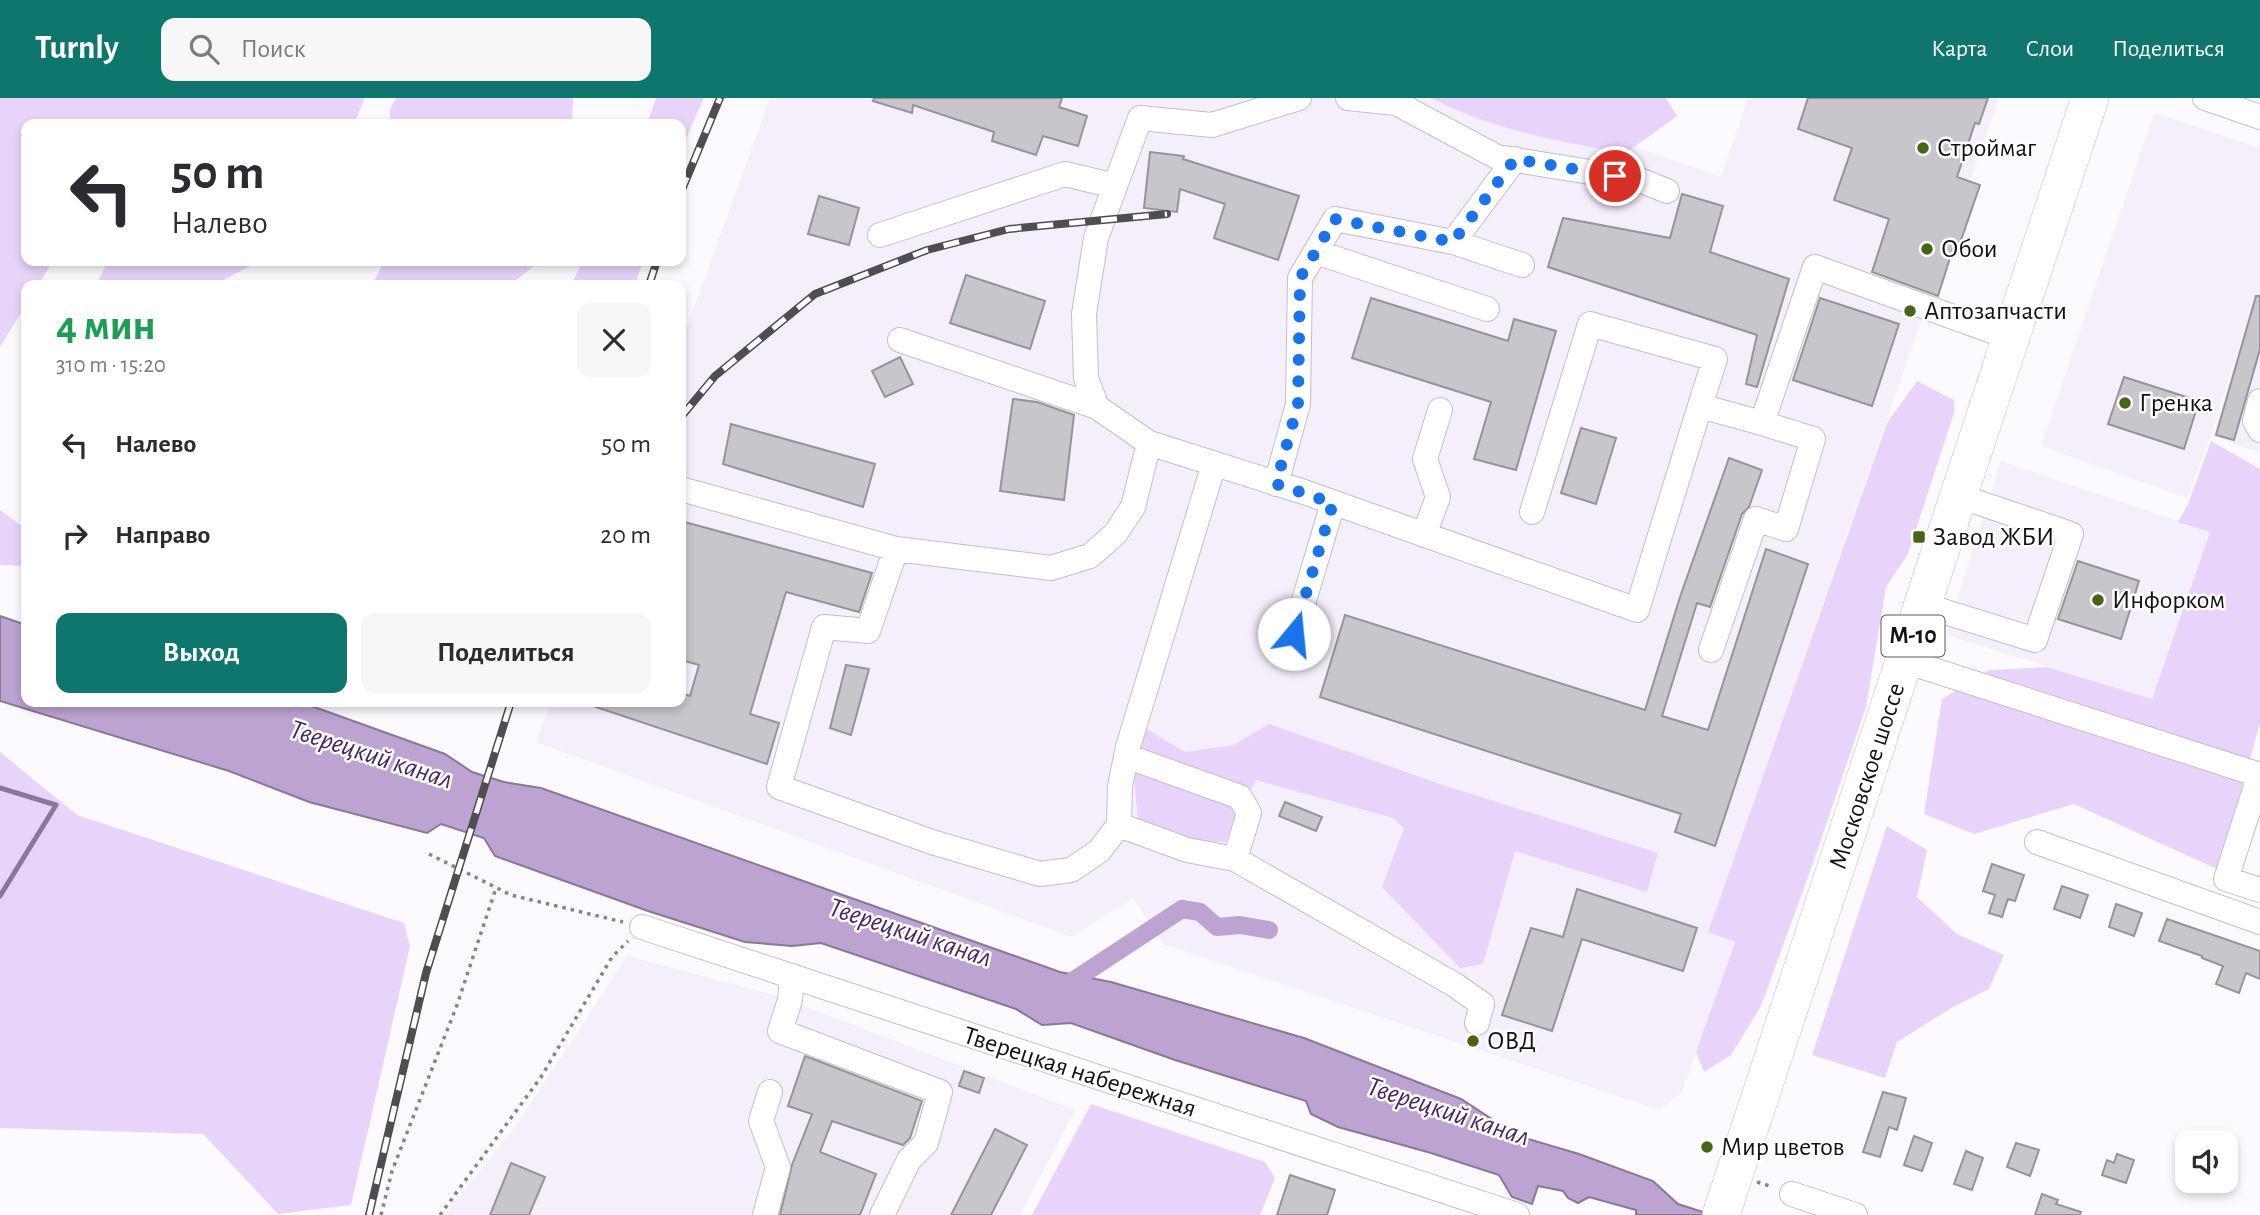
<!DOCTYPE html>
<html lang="ru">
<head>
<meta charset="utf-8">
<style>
  :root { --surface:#fff; --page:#f7f7f7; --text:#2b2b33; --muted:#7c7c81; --accent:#0f766e }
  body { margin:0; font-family:"Alegreya Sans",sans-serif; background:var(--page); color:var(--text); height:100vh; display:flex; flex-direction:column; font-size:26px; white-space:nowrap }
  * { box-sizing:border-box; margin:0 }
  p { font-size:23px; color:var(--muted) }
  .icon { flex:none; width:38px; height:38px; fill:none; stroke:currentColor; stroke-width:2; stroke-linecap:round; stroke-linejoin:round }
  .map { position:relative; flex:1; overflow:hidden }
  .details { position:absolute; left:21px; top:182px; width:665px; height:427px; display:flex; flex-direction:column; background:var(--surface); border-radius:14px; box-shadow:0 4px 10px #0003 }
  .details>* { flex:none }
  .guide { position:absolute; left:21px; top:21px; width:665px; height:147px; border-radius:14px; box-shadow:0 4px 10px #0003; background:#fff; color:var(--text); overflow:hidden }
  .tools { position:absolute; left:2175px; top:1032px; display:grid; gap:14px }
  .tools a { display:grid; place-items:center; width:63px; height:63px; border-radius:14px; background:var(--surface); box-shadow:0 4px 10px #0003; font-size:35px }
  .pin { position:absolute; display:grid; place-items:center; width:60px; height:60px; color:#fff; margin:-30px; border:4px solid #fff; border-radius:50%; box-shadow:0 2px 7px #0007 }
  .me { position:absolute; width:77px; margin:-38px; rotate:17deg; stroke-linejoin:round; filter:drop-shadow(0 0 5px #0008) }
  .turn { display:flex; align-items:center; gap:24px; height:147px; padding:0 35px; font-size:32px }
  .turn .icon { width:91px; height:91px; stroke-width:2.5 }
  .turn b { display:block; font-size:49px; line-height:60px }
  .round { display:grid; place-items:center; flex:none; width:74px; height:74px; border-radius:14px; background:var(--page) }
  .head { display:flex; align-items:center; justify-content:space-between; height:119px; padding:0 35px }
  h1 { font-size:42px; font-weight:600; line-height:52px; color:#1e9e55 }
  .action { display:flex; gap:14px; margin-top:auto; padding:14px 35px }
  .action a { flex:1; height:80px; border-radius:14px; background:var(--accent); color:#fff; font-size:28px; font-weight:600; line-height:80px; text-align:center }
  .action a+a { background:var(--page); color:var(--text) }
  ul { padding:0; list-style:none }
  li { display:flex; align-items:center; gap:21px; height:91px; padding:0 35px }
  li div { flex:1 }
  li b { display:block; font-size:26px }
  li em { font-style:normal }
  header { display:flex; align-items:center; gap:42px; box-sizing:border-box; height:98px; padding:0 35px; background:var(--accent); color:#fff }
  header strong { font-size:33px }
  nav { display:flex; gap:38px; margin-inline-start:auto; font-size:24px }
  .search { width:490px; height:63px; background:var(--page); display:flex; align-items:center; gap:18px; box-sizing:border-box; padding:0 24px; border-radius:14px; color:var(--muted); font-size:26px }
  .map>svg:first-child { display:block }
  .built { fill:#f5eefb }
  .green { fill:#e8d4fb }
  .water { fill:#bca3d2; stroke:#897899; stroke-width:2 }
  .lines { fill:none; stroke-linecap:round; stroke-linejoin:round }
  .stream { stroke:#897899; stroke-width:5 }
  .canal { stroke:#bca3d2; stroke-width:18 }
  .building { fill:#c8c6cb; stroke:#969499; stroke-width:2 }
  .minor-casing { stroke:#c3c0c5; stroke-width:26 }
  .highway-casing { stroke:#c3c0c5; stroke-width:38 }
  .path { stroke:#858486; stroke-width:3.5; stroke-dasharray:3.5 5; stroke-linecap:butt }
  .minor { stroke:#fff; stroke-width:24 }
  .highway { stroke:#fff; stroke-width:37 }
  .rail-casing { stroke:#4f4d4f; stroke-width:8 }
  .rail { stroke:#fff; stroke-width:5; stroke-dasharray:16; stroke-linecap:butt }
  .route { stroke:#1a73e8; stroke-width:12; stroke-dasharray:0 21.6 }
  .poi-dot { fill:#476518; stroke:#fff; stroke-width:2.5 }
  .labels { text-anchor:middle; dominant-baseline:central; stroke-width:5; stroke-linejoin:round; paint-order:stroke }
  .shield { fill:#fff; stroke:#5a595a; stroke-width:2 }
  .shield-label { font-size:24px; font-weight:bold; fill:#131213 }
  .poi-label { font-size:26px; fill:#131213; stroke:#fff; text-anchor:start }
  .street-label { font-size:26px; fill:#131213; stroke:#fff }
  .water-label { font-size:28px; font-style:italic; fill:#492761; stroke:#fff }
</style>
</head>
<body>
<header>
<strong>Turnly</strong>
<div class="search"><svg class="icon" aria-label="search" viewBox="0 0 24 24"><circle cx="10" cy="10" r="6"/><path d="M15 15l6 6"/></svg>Поиск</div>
<nav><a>Карта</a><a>Слои</a><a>Поделиться</a></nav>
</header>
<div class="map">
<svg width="2260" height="1117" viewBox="0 0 2260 1117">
  <rect width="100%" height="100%" fill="#fcfafe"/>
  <!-- built -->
  <path class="built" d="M770 0H1497L1721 79 1748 0H1999L1708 834 1735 843 1682 994 1659 1012 1163 846 1133 800 1072 839 536 644 551 604H681V245Z
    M2154 15 2260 50V355L2213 338 2247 222 2211 337 2187 400 2041 348Z
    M2001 363 2210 434 2152 601 1946 537Z
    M627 858 778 898 1075 1012 1020 1117H444L516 1028Z"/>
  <!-- green -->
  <path class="green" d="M0 0H365L354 26H26V163H53L38 187H26V207L0 249Z
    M396 0H573L572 26H390V11Z
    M656 0H704L681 52V26H647Z
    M1431 0H1666L1677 18 1626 55C1560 44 1491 31 1431 0Z
    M108 163H260L214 187H96Z
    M384 163H540L510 187H372Z
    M583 163H643L635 187H564L572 185Z
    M1917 283 1954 302V315L1908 456 1886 489 1866 609 1813 765 1761 908 1731 957 1704 974 1696 954 1735 844 1708 834 1887 325Z
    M2211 343 2260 371V625L2219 772 2074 706 1974 736 1924 716 1942 601 1989 572 2047 569 2152 601 2210 434 2178 424 2188 406Z
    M0 412 26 431V468L0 467Z
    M1269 626 1443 687 1658 755 1647 794 1515 753 1483 866 1460 870 1382 789 1404 730 1393 720 1256 682 1225 744H1198L1138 722 1134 683 1145 630 1185 654 1234 647Z
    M0 654 77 717 404 825 410 848 351 1107 278 1116 203 1036 0 1030Z
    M1887 728 1927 752 1917 799 1957 836 2004 857 1989 891 1953 909 1897 944 1885 980 1812 957Z
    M1091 1006 1265 1064 1275 1080 1260 1117H1032Z"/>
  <!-- water -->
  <path class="water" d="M0 518 26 527V604H299L306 606 445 656 472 674 504 684 541 690 1060 874 1111 884 1304 940 1461 1001 1518 1038 1579 1056 1653 1083 1678 1106 1712 1117H1636V1112L1589 1099 1578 1105 1568 1100 1563 1093 1538 1088 1532 1106 1512 1099 1499 1077 1431 1055 1338 1029 1311 1016 1306 1003 1175 962 1071 925 1042 927 1016 911 821 845 792 848 745 844 648 813 495 758 484 740 441 726 427 735 309 704 229 673 0 603Z"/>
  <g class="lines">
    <!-- stream -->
    <path class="stream" d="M0 690 56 707 0 798"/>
    <!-- canal -->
    <path class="canal" d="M1062 890 1182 811 1200 814 1217 829 1240 827 1269 832"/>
  </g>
  <!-- building -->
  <path class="building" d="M874 0H1062L1059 9 1087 18 1078 48 1043 38 1036 57 992 43 994 34 913 7 912 15 873 3Z
    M1808 0H1988L1979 26 1975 25 1957 79 1980 87 1960 145 1955 144 1938 198 1872 174 1889 121 1834 102 1852 50 1798 31Z
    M1150 54 1184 58 1183 61 1299 98 1278 162 1214 140 1225 106 1180 91 1177 114 1144 110Z
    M1682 96 1723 108 1710 154 1789 181 1757 289 1746 286 1757 237 1548 169 1563 120 1670 140Z
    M819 98 859 110 849 147 808 136Z
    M966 177 1045 203 1030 251 950 225Z
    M2256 198H2260V251L2234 342 2216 337Z
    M1371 200 1508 243 1514 221 1556 233 1516 372 1474 361 1491 304 1352 260Z
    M1820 200 1899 226 1872 308 1793 282Z
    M900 259 913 286 885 299 872 273Z
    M2124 279 2199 303 2184 351 2108 326Z
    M1013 301 1037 304 1074 317 1064 402 1000 393Z
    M731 326 875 366 863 409 723 366Z
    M1581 330 1616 340 1596 406 1561 395Z
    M1729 360 1762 372 1749 409 1742 416 1710 509 1697 505 1662 618 1708 632 1766 451 1808 466 1715 748 1675 734 1681 716 1320 599 1345 517 1645 612 1680 499Z
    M681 423 872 475 859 514 786 494 750 616 779 625 767 666 587 606V604H681V595L690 598 699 567 681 562Z
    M2078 463 2139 483 2121 541 2058 521Z
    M846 567 869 571 851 637 830 630Z
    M1285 704 1322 719 1316 733 1279 718Z
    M1992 766 2024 777 2015 803 2008 801 2002 819 1989 815 1995 797 1983 793Z
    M2062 788 2088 797 2080 820 2054 811Z
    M1577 791 1697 830 1683 873 1582 841 1552 933 1502 917 1531 830 1563 839Z
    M2116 806 2142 815 2134 838 2109 829Z
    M2167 821 2260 853V881L2246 875 2239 895 2216 886 2223 868 2202 860V858L2159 843Z
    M805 958 922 1003 910 1040 903 1047 832 1023 820 1054 876 1076 860 1117H780L792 1067 812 1016 788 1008Z
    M964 973 984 980 979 995 959 988Z
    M1883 994 1906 1000 1897 1032 1889 1029 1880 1059 1863 1054Z
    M995 1031 1027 1047 991 1117H951Z
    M1914 1038 1932 1045 1922 1073 1904 1067Z
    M2016 1045 2039 1052 2030 1078 2007 1069Z
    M1966 1053 1983 1060 1972 1092 1954 1086Z
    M2117 1056 2134 1062 2126 1085 2102 1077 2107 1062 2114 1065Z
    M511 1065 545 1079 529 1117H490Z
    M1290 1077 1335 1092 1327 1117H1277Z
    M2042 1096 2058 1102 2056 1106 2081 1114 2080 1117H2035Z"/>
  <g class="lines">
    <!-- minor casing -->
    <g class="minor-casing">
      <path id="minor" d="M1348 0 1396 5 1497 59 1640 82 1667 93
        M2205 0 2260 19
        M880 137 1065 76 1115 88
        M1453 144 1522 167
        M1316 154 1487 211
        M900 242 1097 309
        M2260 303 2255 323 2260 332
        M1149 345 1097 309 1086 280 1084 216 1096 140 1140 20 1212 27 1299 0
        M1276 386 1298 306 1300 180 1335 121 1453 144 1515 61
        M681 391 896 451 1051 470 1090 458 1115 436 1133 409 1149 345 1304 394 1637 512 1700 308 1762 325 1815 169 2011 240
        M1532 414 1590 226 1715 261 1700 308
        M1424 437 1438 399 1425 361 1440 312
        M896 451 868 533 824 529 779 689 932 744 1040 776 1071 772 1099 753 1119 727 1120 688 1128 649 1214 366
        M1923 507 2035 542 2071 436 1959 398
        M1317 542 1294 536 1333 405
        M1711 552 1756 421 1786 431 1813 341 1762 325
        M1905 563 2260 677
        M1126 658 1240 699 1249 715 1235 761 1455 887 1482 906 1477 925
        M2260 676 2226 781 2260 792
        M1119 727 1187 752 1235 761
        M2037 744 2260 824
        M642 829 1517 1117
        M792 878 790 902 780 933 940 994 926 1045 909 1062 882 1117
        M1792 1096 1855 1117
        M765 1117 778 1069 761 1023 770 994"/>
    </g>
    <!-- highway casing -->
    <g class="highway-casing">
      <path id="highway" d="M1721 1117 2090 0"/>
    </g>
    <!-- path -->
    <path class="path" d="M429 756 511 797 623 824
      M1757 1084 1773 1089
      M381 1117 392 1073 457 907 496 790
      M440 1117 541 979 612 859 628 843"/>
    <!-- minor -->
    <use href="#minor" class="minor"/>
    <!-- highway -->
    <use href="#highway" class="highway"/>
    <!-- rail casing -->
    <g class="rail-casing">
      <path id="rail" d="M681 94 720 0
        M649 187 657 163
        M681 319 715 278 815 196 927 152 1009 131 1167 116
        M369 1117 426 875 511 604"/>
    </g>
    <!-- rail -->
    <use href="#rail" class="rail"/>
  </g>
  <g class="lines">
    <!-- route -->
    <path class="route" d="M1294 536 1333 405 1276 386 1298 306 1300 180 1335 121 1453 144 1515 61 1615 78"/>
  </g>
  <!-- markers -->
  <g class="poi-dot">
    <circle cx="1923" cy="50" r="7"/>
    <circle cx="1927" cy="151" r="7"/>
    <circle cx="1910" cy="213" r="7"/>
    <circle cx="2125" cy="305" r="7"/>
    <rect x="1912" y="432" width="14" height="14" rx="3.5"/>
    <circle cx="2098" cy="502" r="7"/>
    <circle cx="1473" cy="943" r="7"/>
    <circle cx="1707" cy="1049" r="7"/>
  </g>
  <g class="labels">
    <!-- shield labels -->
    <rect class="shield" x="1881.5" y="517.5" width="63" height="41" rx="5"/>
    <g class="shield-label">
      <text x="1913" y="538">М-10</text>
    </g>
    <!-- poi labels -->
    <g class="poi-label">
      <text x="1937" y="50">Строймаг</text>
      <text x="1941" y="151">Обои</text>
      <text x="1924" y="213">Аптозапчасти</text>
      <text x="2139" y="305">Гренка</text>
      <text x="1933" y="439">Завод ЖБИ</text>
      <text x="2112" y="502">Инфорком</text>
      <text x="1487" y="943">ОВД</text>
      <text x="1721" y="1049">Мир цветов</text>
    </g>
    <!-- street labels -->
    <g class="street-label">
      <text transform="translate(1867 678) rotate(-72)">Московское шоссе</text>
      <text transform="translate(1080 974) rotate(18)">Тверецкая набережная</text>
    </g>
    <!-- water labels -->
    <g class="water-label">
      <text transform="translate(371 657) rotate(18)">Тверецкий канал</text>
      <text transform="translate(910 835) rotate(18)">Тверецкий канал</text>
      <text transform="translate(1448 1014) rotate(18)">Тверецкий канал</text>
    </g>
  </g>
</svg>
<div class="tools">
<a><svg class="icon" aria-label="sound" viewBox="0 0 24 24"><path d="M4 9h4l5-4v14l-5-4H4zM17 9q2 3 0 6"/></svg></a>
</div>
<div class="pin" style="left:1615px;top:78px;background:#d93025"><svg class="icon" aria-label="arrive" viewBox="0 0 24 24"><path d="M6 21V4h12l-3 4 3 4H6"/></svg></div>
<svg class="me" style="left:1294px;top:536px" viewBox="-20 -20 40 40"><circle r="19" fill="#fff"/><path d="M0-13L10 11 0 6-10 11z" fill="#1a73e8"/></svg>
<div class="guide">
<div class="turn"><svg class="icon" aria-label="left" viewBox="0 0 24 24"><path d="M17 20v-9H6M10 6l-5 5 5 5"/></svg><div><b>50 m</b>Налево</div></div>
</div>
<section class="details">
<div class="head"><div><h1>4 мин</h1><p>310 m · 15:20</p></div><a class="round"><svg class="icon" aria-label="close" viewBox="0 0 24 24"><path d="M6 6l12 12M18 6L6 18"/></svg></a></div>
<ul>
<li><svg class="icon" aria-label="left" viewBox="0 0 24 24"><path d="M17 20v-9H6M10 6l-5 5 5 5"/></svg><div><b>Налево</b></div><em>50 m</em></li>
<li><svg class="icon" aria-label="right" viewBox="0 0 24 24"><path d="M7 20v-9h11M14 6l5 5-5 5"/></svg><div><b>Направо</b></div><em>20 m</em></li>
</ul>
<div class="action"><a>Выход</a><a>Поделиться</a></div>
</section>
</div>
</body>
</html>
